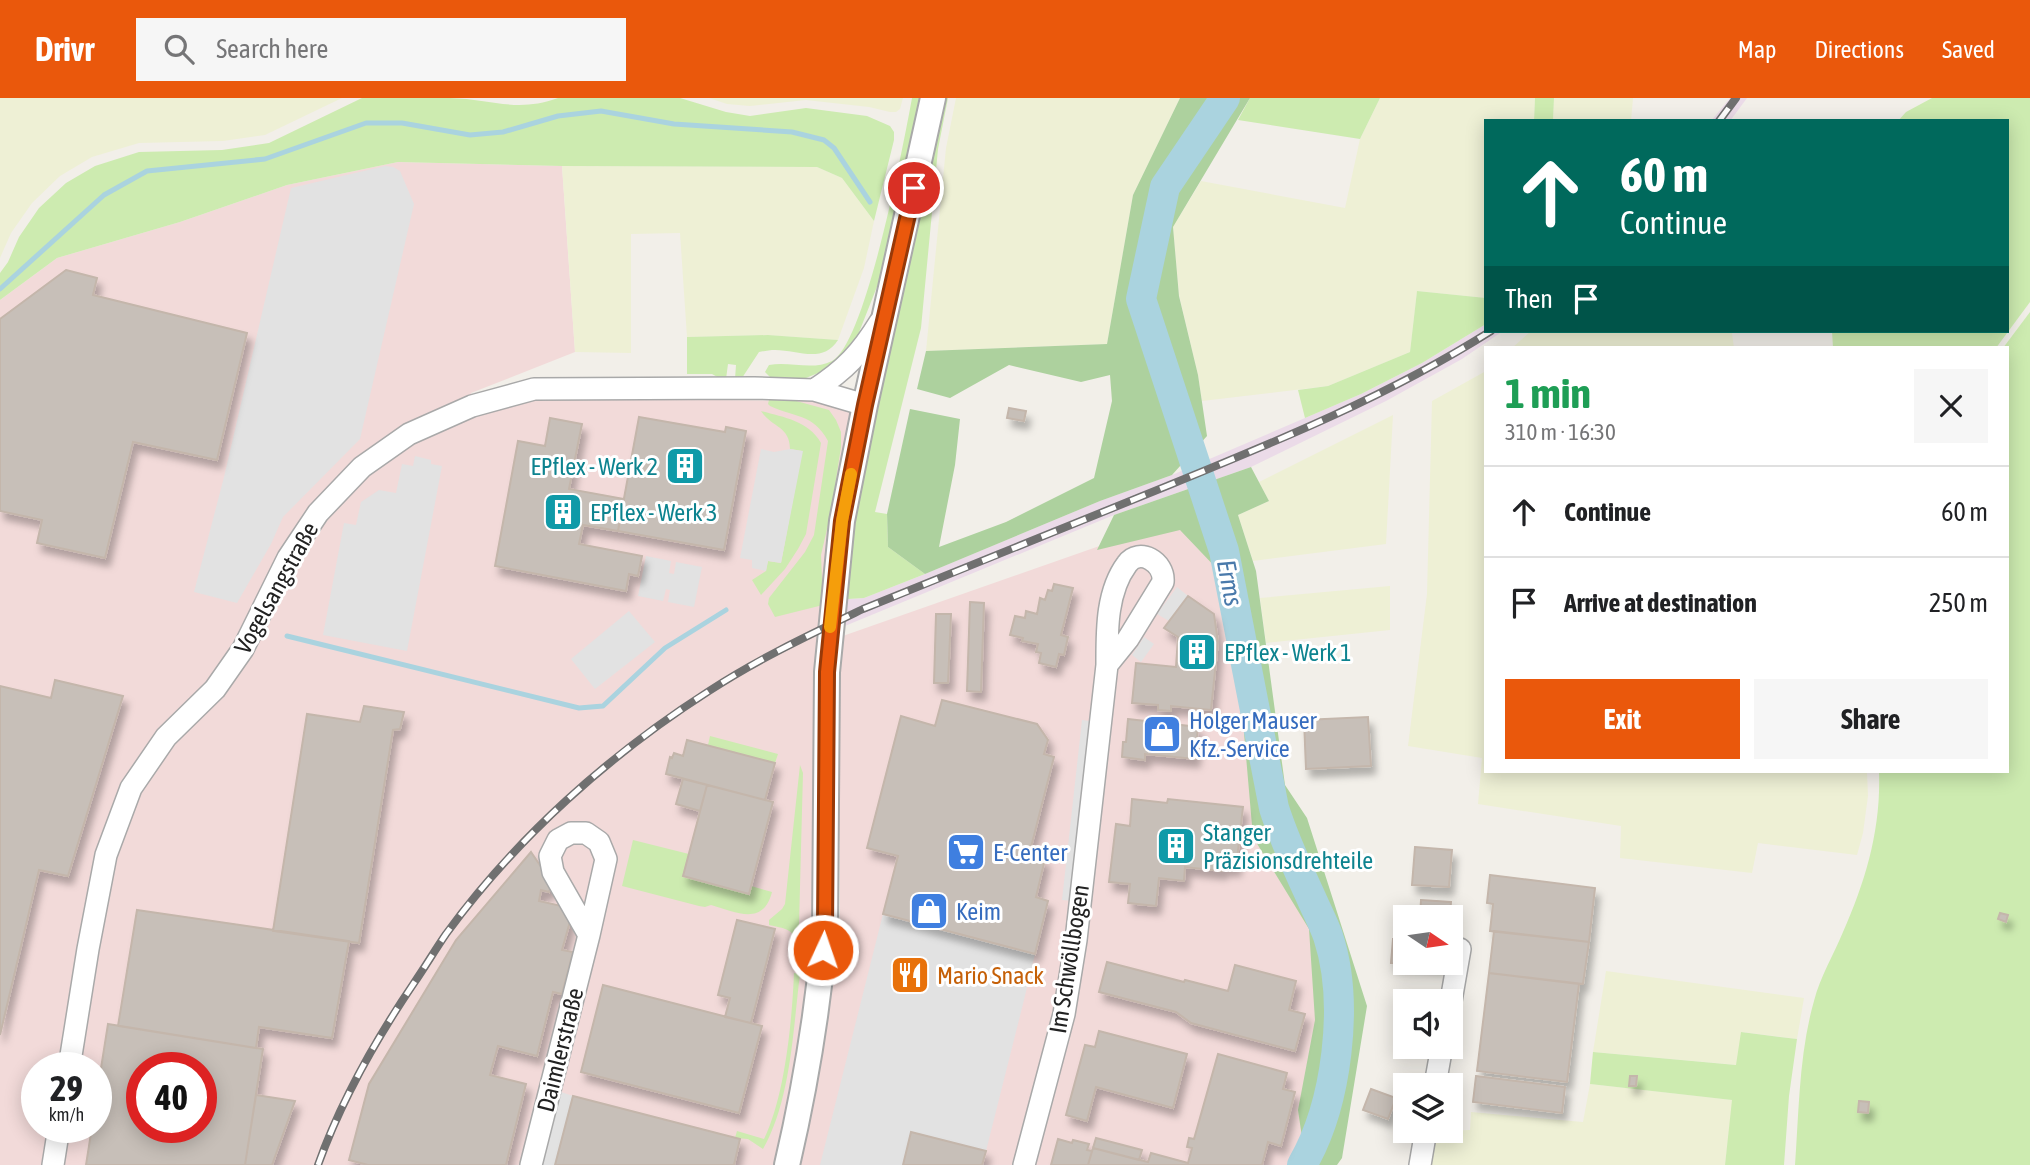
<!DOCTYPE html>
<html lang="en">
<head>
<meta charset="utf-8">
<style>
  :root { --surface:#fff; --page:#f6f6f6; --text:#202124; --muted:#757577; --line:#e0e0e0; --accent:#ea580c }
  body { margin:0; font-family:"Asap Condensed",sans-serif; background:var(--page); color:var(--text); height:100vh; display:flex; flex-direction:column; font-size:26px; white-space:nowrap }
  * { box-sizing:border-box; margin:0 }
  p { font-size:23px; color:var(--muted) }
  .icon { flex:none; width:38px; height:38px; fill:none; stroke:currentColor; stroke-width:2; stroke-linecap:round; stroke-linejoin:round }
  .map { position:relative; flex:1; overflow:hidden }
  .panel { position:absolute; left:1484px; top:248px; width:525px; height:427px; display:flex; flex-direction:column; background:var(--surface); border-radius:0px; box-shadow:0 4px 18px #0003 }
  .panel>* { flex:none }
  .banner { position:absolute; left:1484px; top:21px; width:525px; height:214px; border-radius:0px; box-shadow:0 4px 18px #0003; background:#00695c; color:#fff; overflow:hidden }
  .needle { width:46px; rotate:103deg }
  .controls { position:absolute; left:1393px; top:807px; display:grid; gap:14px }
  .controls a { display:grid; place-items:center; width:70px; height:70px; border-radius:0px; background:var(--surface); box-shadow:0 4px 18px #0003; font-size:35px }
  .speed { position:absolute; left:21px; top:954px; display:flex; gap:14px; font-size:35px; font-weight:700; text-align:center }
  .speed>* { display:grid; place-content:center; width:91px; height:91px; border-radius:50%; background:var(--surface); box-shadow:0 4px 18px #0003; line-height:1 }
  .speed small { font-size:18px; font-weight:400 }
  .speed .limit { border:10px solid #d22; background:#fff; color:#111 }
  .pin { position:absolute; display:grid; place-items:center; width:60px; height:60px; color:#fff; margin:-30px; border:4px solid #fff; border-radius:50%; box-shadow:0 2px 7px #0007 }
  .me { position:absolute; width:77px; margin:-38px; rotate:3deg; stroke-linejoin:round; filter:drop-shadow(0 0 5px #0008) }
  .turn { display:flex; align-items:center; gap:24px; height:147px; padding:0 21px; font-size:32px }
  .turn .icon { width:91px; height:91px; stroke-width:2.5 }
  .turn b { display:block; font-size:49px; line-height:60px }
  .then { display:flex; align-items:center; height:66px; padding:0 21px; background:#0003; gap:14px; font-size:26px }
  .round { display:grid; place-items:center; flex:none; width:74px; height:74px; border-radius:0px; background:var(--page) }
  .headline { display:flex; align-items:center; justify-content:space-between; height:119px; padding:0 21px }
  h1 { font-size:42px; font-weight:700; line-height:52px; color:#1e9e55 }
  .action { display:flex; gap:14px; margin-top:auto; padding:14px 21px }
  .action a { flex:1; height:80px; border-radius:0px; background:var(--accent); color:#fff; font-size:28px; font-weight:700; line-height:80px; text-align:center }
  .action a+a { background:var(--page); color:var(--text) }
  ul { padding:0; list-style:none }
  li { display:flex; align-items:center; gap:21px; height:91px; padding:0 21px; border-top:2px solid var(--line) }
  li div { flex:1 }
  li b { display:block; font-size:26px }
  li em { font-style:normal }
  header { display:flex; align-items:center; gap:42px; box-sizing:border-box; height:98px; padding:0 35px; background:var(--accent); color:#fff }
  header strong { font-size:33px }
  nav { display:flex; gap:38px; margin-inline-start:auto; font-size:24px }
  .search { width:490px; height:63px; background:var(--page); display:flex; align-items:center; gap:18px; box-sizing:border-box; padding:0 24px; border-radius:0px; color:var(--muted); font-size:26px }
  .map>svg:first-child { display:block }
  .commercial { fill:#f2dad9; fill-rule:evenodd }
  .industrial { fill:#ebdbe8 }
  .farmland { fill:#eef0d5 }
  .grass { fill:#cdebb0 }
  .forest { fill:#add19e }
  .parking { fill:#e2e2e2 }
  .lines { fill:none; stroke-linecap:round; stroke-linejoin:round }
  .stream { stroke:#aad3df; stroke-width:5 }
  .river { stroke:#aad3df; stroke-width:30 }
  .building { fill:#c7bfb8; stroke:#c4b6ab; stroke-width:2; fill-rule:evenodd; filter:url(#shadow) }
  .minor-casing { stroke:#a9a9a9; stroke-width:24 }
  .tertiary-casing { stroke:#a9a9a9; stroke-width:28 }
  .minor { stroke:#fff; stroke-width:21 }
  .tertiary { stroke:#fff; stroke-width:24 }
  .rail-casing { stroke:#707070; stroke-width:8 }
  .rail { stroke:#fff; stroke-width:5; stroke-dasharray:16; stroke-linecap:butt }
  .route-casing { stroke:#983908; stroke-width:18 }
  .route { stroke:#ea580c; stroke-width:12 }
  .slow { stroke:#f59e0b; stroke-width:12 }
  .labels { text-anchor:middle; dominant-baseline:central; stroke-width:6; stroke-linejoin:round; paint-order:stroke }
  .culture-label { font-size:24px; fill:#0d838f; stroke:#fff; text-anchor:start }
  .street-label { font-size:24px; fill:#222; stroke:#fff }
  .shop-label { font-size:24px; fill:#366cbe; stroke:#fff; text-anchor:start }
  .food-label { font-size:24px; fill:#c56008; stroke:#fff; text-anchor:start }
  .water-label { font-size:26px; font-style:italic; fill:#4a7aab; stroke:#fff }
</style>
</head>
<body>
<header>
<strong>Drivr</strong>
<div class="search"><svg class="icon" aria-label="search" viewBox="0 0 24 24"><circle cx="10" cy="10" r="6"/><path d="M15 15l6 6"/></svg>Search here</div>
<nav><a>Map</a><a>Directions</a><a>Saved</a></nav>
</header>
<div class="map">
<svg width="2030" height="1067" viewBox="0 0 2030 1067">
  <defs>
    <filter id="shadow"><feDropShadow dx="4.5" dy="8" stdDeviation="3.5" flood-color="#0004"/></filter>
  </defs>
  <rect width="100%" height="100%" fill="#f2efe9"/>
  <!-- commercial -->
  <path class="commercial" d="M398 64 562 68 575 254 471 295 472 316 533 300 810 303 851 310 854 314 831 414 818 575 812 829 795 979 777 1067H0V202L57 160 180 124 287 87ZM37 970H96V1029H37ZM142 970H201V1029H142Z
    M1181 429 1222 471 1310 827 1316 919 1308 1067H795L811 1004 826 929 833 881 840 815V746L836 665 840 539 1108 445Z"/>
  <!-- industrial -->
  <path class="industrial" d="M1730 0H1747L1730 23H1711Z
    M1486 226V233H1503L1462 261 1386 303 1251 369 1114 417 840 530 843 512 848 501 864 500 925 476 1100 403 1172 377 1361 296 1422 265Z"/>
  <!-- farmland -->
  <path class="farmland" d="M0 0H342L265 37 223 43 139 45 92 59 60 78 32 105 11 135 0 160Z
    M709 0H903L900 11 896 14H890L869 9 806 2 750 8 727 6Z
    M956 0H1180L1133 97 1107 246 926 253 946 50Z
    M1380 0H1535L1534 23H1486V200L1417 193 1410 254 1328 288 1202 303 1198 277 1179 197 1173 129 1201 83 1345 110 1360 41Z
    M1554 0H1633L1631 23H1553Z
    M562 68 817 69 842 80 874 123 864 170 838 242 768 237 687 239 680 135 631 136V255L575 254Z
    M1531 233H1720L1732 235 1734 250H1512Z
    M1486 273V674H1867L1868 698 1863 735 1857 757 1758 745 1752 775 1620 760 1621 728 1478 706 1482 660 1408 648 1427 496 1432 303Z
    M1393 317 1386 446 1253 463 1238 417 1269 403 1259 384Z
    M1390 488V532L1266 545 1260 500Z
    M1606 873 1804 900 1797 941 1742 934 1737 967 1593 954Z
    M1590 986 1733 1002 1725 1067H1430L1436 1033 1470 1032 1471 1014 1583 1024Z"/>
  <!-- grass -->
  <path class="grass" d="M362 0C391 0 420 0 450 0 491 1 517 15 558 0H680L726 14 750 18 806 10 867 18 890 28 894 34V42L874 123 842 80 817 69 562 68 398 64 287 87 180 124 57 160 0 202V175L8 164 19 139 39 110 66 85 95 68 139 54 222 52 269 45Z
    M912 0H921L882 176 856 242 835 268 806 280H771L765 274 769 267C790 263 812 273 832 263 866 245 904 44 912 0Z
    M942 0H948L938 51 921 230 875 414 887 416 888 449 925 476 864 500 848 501 846 482 854 425Z
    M1250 0H1380L1360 41 1238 22Z
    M1535 0H1554L1553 23H1534Z
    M1932 0H2030V204L1996 250H1833L1832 233H2007V23H1898L1906 14Z
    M1417 193 1486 200V226L1422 265 1361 296 1305 320 1298 292 1328 288 1410 254Z
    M2030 214V1067H1795C1799 1013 1799 955 1814 903 1820 879 1834 856 1843 834 1866 782 1881 731 1879 674H2007V250H2003Z
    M768 237 838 242C823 266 798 252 775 252 770 252 764 253 759 254L742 280 735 281 736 267 728 266 726 281H721L712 276H687V239Z
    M773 299 789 301 829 312 836 322 841 334V349L831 414 821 457 823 507 775 519 768 506 769 500 805 454 814 437 828 343C813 315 795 320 770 308L768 306 769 302Z
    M761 313C783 319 809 323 821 345L806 436 798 451 785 471 761 497 752 482 766 473 768 463 781 465 802 353 790 351C790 328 771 329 761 313Z
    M710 638 778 656 775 665 708 647Z
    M800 667 803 675 798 864 792 863C795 835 799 833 769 827V822L782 811 785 806Z
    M633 742 689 756 683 779 748 796 751 788 772 794C763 829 736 814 711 807L705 809 699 808 622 788Z
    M794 875 800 876C793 931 791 1002 763 1051L748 1041 735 1040 737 1033 764 1041C785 998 792 923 794 875Z
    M1741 934 1797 941 1789 998 1784 1067H1725L1732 1002 1590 986 1593 954 1736 967Z"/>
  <!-- forest -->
  <path class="forest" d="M1180 0H1250L1173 129 1179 198 1198 277 1207 338 1172 377 1100 403 925 476 888 449 887 416 910 311 960 321 955 367 939 449 1006 424 1094 380 1112 303 1110 277 1081 284 1009 267 950 300 917 291 926 253 1107 246 1133 97Z
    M1251 369 1269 403 1238 417 1256 473 1285 687 1307 720 1367 908 1342 1060 1337 1067H1306L1298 1012 1315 922 1309 831 1253 739 1244 635 1220 474 1180 432 1097 452 1114 417Z"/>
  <!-- parking -->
  <path class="parking" d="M385 68 393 69 400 73 414 106 360 341 283 419 271 446 237 505 194 494 224 379 291 90Z
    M761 351 774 354 790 351 803 353 781 465 768 463 766 473 752 470V462L740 460Z
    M415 358 431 362V366L442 368 407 553 323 537 344 425 356 427 361 404 379 392 396 395 402 366 413 368Z
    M646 458 671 463 669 475 674 476 676 464 702 469 694 509 668 504 670 492 666 491 663 503 638 498Z
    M1177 489 1188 498 1169 523 1157 516Z
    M629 513 655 544 595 591 571 561Z
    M1144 539 1154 546 1141 564 1132 557Z
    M1082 622 1096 624 1075 803 1062 802Z
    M883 816 1035 856 1023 906 986 1053 911 1035 903 1067H820Z
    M561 994 573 998 555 1067H542Z"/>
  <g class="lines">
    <!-- stream -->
    <path class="stream" d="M0 191 104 97 147 73 265 61 366 25H402L470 37 503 34 558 18 601 13 674 26 792 34 824 42 834 50 870 104
      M287 538 579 610 603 608 665 550 726 512"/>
    <!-- river -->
    <path class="river" d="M1225 0 1165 89 1141 201 1224 453 1274 710C1284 742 1299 773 1313 804 1318 815 1324 827 1328 838 1350 905 1337 1007 1302 1067"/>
  </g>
  <!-- building -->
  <path class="building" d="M66 172 97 180 93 197 247 235 217 362 133 344 105 460 37 445 42 422 0 413V221Z
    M1009 310 1026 313 1024 323 1007 320Z
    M639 319 725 334 726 329 746 333 724 452 618 433Z
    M550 320 582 326 569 391 624 401 618 433 583 427 579 446 642 458 638 478 629 476 626 493 495 468 518 343 545 348Z
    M1054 486 1073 490 1061 537 1068 539 1064 557 1059 556 1056 569 1039 565 1041 555 1036 554 1038 546 1022 543 1023 540 1010 537 1015 518 1025 520 1026 513 1037 516 1040 500 1045 502 1048 492 1052 493Z
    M1188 498 1214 516 1218 544 1211 612 1171 608V613L1158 612V607L1132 605 1136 565 1176 569 1178 539 1164 530Z
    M970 504 984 505 981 594 967 593Z
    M936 516H951L948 585H934Z
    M55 582 123 598 68 778 39 772 0 937V588L51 600Z
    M942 602 1037 626 1048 642 1044 656 1054 659 1029 757 1045 761 1036 799 1048 803 1035 856 883 816 898 758 867 750 901 618 935 628Z
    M364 608 404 614 400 631 393 632 359 845 273 833 307 616 360 624Z
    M1368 619 1371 668 1306 671 1304 622Z
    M1128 621 1198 629 1195 661 1145 656V662L1122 659 1123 644H1126Z
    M687 642 775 665 765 702 666 676 670 659 672 660 674 655 683 658Z
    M683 681 707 687 700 713 676 706Z
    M707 687 773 704 749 796 683 778Z
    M1132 701 1167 705 1168 701 1243 709 1236 770 1223 769 1222 773 1185 769 1184 783 1159 780 1156 808 1128 805 1130 786 1109 784 1116 726 1130 728Z
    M1415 749 1452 752 1449 789 1412 787Z
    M531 754 552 785 549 794 541 792 539 803 566 809 571 820 562 852 573 854 562 896 553 894 537 958 498 948 490 977 526 986 506 1067H368L349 1062 369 986 456 842Z
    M1490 777 1595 790 1589 844 1490 833 1493 806 1487 805Z
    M1421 802 1451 804 1450 819H1420Z
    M137 812 349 843 332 940 259 929 256 950 118 928Z
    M2000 815 2008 817 2006 824 1998 821Z
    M737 822 775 831 751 925 725 919 730 900 718 897Z
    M1494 833 1589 844 1583 886 1489 875Z
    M1393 841H1405V864H1442L1441 868 1391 865Z
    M1107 864 1184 884 1185 882 1228 893 1235 867 1296 883 1289 912 1305 916 1295 953 1191 925 1176 914 1099 894Z
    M1489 875 1579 886 1567 984 1477 973Z
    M603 887 762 928 739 1015 581 974Z
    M108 926 263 951 245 1067H86L92 1029H96V1002ZM142 970H201V1029H142Z
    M1099 933 1187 956 1173 1010 1096 989 1087 1023 1066 1017 1085 947 1095 949Z
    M1218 956 1287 975 1283 991 1295 994 1281 1048 1268 1044 1262 1067H1088L1093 1050 1148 1064 1151 1055 1188 1065 1192 1050 1187 1049 1189 1040 1194 1041Z
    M1476 978 1565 989 1562 1015 1473 1004Z
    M1630 978H1637L1636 988H1629Z
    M1371 991 1396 1000 1388 1021 1363 1012Z
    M256 997 295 1003 272 1067H245Z
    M573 998 740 1041 734 1067H555Z
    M1859 1003 1869 1004 1868 1015 1858 1014Z
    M911 1034 986 1053 982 1067H903Z
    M1096 1040 1142 1052 1139 1062 1093 1050Z
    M1058 1041 1072 1045 1073 1042 1089 1046 1087 1052 1092 1053 1088 1067H1051Z"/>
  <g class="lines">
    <!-- minor casing -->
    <g class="minor-casing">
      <path id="minor" d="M814 292C845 272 861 255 880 224
        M1451 903 1460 851
        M69 970 88 851 106 757 131 690 166 639 215 591 243 551 288 460 318 415 362 369 409 336 472 308 534 291 754 290 814 292 865 307
        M1435 987 1442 948
        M53 1067 59 1029
        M531 1067 589 837 606 761 599 744 586 735H571L558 742 550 758 553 774 589 837
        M1024 1067 1064 916 1076 842 1107 567C1107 534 1106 494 1127 466 1139 449 1165 464 1163 484L1128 541 1107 567
        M1420 1067 1426 1032"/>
    </g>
    <!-- tertiary casing -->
    <g class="tertiary-casing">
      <path id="tertiary" d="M787 1067C805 990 818 911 825 832L827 574 842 423 865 307 933 0"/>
    </g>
    <!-- minor -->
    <use href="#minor" class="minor"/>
    <!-- tertiary -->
    <use href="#tertiary" class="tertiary"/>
    <!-- rail casing -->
    <g class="rail-casing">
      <path id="rail" d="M1719 23 1736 0
        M318 1067C341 1003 376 941 414 885 425 869 435 852 446 836 516 740 609 657 709 593 758 561 811 536 863 511 965 470 1066 429 1167 388 1280 342 1388 298 1491 233"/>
    </g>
    <!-- rail -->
    <use href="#rail" class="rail"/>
  </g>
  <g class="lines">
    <!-- route casing -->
    <g class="route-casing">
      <path id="route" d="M823 852 825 832 827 574 842 423 865 307 914 90"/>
    </g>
    <!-- route -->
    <use href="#route" class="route"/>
    <!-- slow -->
    <path class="slow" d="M830 529 842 423 851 376"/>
  </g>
  <!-- icons -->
  <defs>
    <g id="building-square" transform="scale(2.0125)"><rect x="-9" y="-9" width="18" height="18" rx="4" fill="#0f9aa8" stroke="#fff"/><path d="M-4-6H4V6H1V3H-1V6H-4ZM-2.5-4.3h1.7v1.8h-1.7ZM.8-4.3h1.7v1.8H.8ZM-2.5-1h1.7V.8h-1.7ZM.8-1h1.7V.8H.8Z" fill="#fff"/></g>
    <g id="shop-square" transform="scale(2.0125)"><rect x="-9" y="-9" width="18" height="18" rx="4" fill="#3f7fe0" stroke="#fff"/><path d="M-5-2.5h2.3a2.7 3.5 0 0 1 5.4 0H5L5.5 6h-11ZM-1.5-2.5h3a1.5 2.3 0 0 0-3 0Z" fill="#fff"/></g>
    <g id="supermarket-square" transform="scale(2.0125)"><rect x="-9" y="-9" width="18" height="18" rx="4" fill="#3f7fe0" stroke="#fff"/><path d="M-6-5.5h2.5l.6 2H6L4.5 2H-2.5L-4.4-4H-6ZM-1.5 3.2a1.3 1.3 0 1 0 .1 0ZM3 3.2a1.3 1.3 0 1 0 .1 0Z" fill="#fff"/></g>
    <g id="restaurant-square" transform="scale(2.0125)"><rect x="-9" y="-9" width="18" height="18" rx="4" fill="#e8710a" stroke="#fff"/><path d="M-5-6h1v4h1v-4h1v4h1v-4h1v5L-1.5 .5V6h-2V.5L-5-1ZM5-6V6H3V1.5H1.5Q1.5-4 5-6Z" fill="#fff"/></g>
  </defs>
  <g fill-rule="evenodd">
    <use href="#building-square" x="685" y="368"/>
    <use href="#building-square" x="563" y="414"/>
    <use href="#building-square" x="1197" y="554"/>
    <use href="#shop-square" x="1162" y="636"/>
    <use href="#building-square" x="1176" y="748"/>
    <use href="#supermarket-square" x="966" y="754"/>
    <use href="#shop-square" x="929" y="813"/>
    <use href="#restaurant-square" x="910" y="877"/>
  </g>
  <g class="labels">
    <!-- culture labels -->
    <g class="culture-label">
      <text x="658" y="368" text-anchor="end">EPflex - Werk 2</text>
      <text x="590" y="414">EPflex - Werk 3</text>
      <text x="1224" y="554">EPflex - Werk 1</text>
      <text x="1203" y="734">Stanger<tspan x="1203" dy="28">Präzisionsdrehteile</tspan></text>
    </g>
    <!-- street labels -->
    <g class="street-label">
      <text transform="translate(276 490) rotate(-61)">Vogelsangstraße</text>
      <text transform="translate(1069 861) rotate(-81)">Im Schwöllbogen</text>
      <text transform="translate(560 952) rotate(-76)">Daimlerstraße</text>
    </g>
    <!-- shop labels -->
    <g class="shop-label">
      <text x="1189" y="622">Holger Mauser<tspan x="1189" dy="28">Kfz.-Service</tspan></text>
      <text x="993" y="754">E-Center</text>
      <text x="956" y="813">Keim</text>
    </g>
    <!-- food labels -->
    <g class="food-label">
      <text x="937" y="877">Mario Snack</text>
    </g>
    <!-- water labels -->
    <g class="water-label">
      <text transform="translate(1230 485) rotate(79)">Erms</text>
    </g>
  </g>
</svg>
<div class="controls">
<a><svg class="needle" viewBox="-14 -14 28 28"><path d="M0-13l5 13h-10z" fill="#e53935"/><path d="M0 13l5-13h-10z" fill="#757577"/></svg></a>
<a><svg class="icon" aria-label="sound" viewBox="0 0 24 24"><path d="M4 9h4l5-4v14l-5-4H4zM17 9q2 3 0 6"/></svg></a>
<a><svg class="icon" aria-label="layers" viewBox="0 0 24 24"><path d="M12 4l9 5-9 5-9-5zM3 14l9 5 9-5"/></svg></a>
</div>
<div class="speed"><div>29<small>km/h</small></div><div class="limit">40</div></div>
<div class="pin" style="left:914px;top:90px;background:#d93025"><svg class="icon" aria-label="arrive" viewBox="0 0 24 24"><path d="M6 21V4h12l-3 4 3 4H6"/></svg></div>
<svg class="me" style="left:823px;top:852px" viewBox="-20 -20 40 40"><circle r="17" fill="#ea580c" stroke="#fff" stroke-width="3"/><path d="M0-11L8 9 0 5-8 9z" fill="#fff"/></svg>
<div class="banner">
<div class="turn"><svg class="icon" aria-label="ahead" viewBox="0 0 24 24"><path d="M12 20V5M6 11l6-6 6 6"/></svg><div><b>60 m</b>Continue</div></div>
<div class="then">Then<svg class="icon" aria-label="arrive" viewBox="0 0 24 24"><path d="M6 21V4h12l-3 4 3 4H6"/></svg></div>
</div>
<section class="panel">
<div class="headline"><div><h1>1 min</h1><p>310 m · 16:30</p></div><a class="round"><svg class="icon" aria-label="close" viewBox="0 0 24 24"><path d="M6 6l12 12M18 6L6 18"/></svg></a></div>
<ul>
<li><svg class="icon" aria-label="ahead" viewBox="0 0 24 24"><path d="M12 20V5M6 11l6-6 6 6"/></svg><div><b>Continue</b></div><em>60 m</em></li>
<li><svg class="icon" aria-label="arrive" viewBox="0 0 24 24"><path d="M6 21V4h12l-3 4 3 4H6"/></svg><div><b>Arrive at destination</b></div><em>250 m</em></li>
</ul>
<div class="action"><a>Exit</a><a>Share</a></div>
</section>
</div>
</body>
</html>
